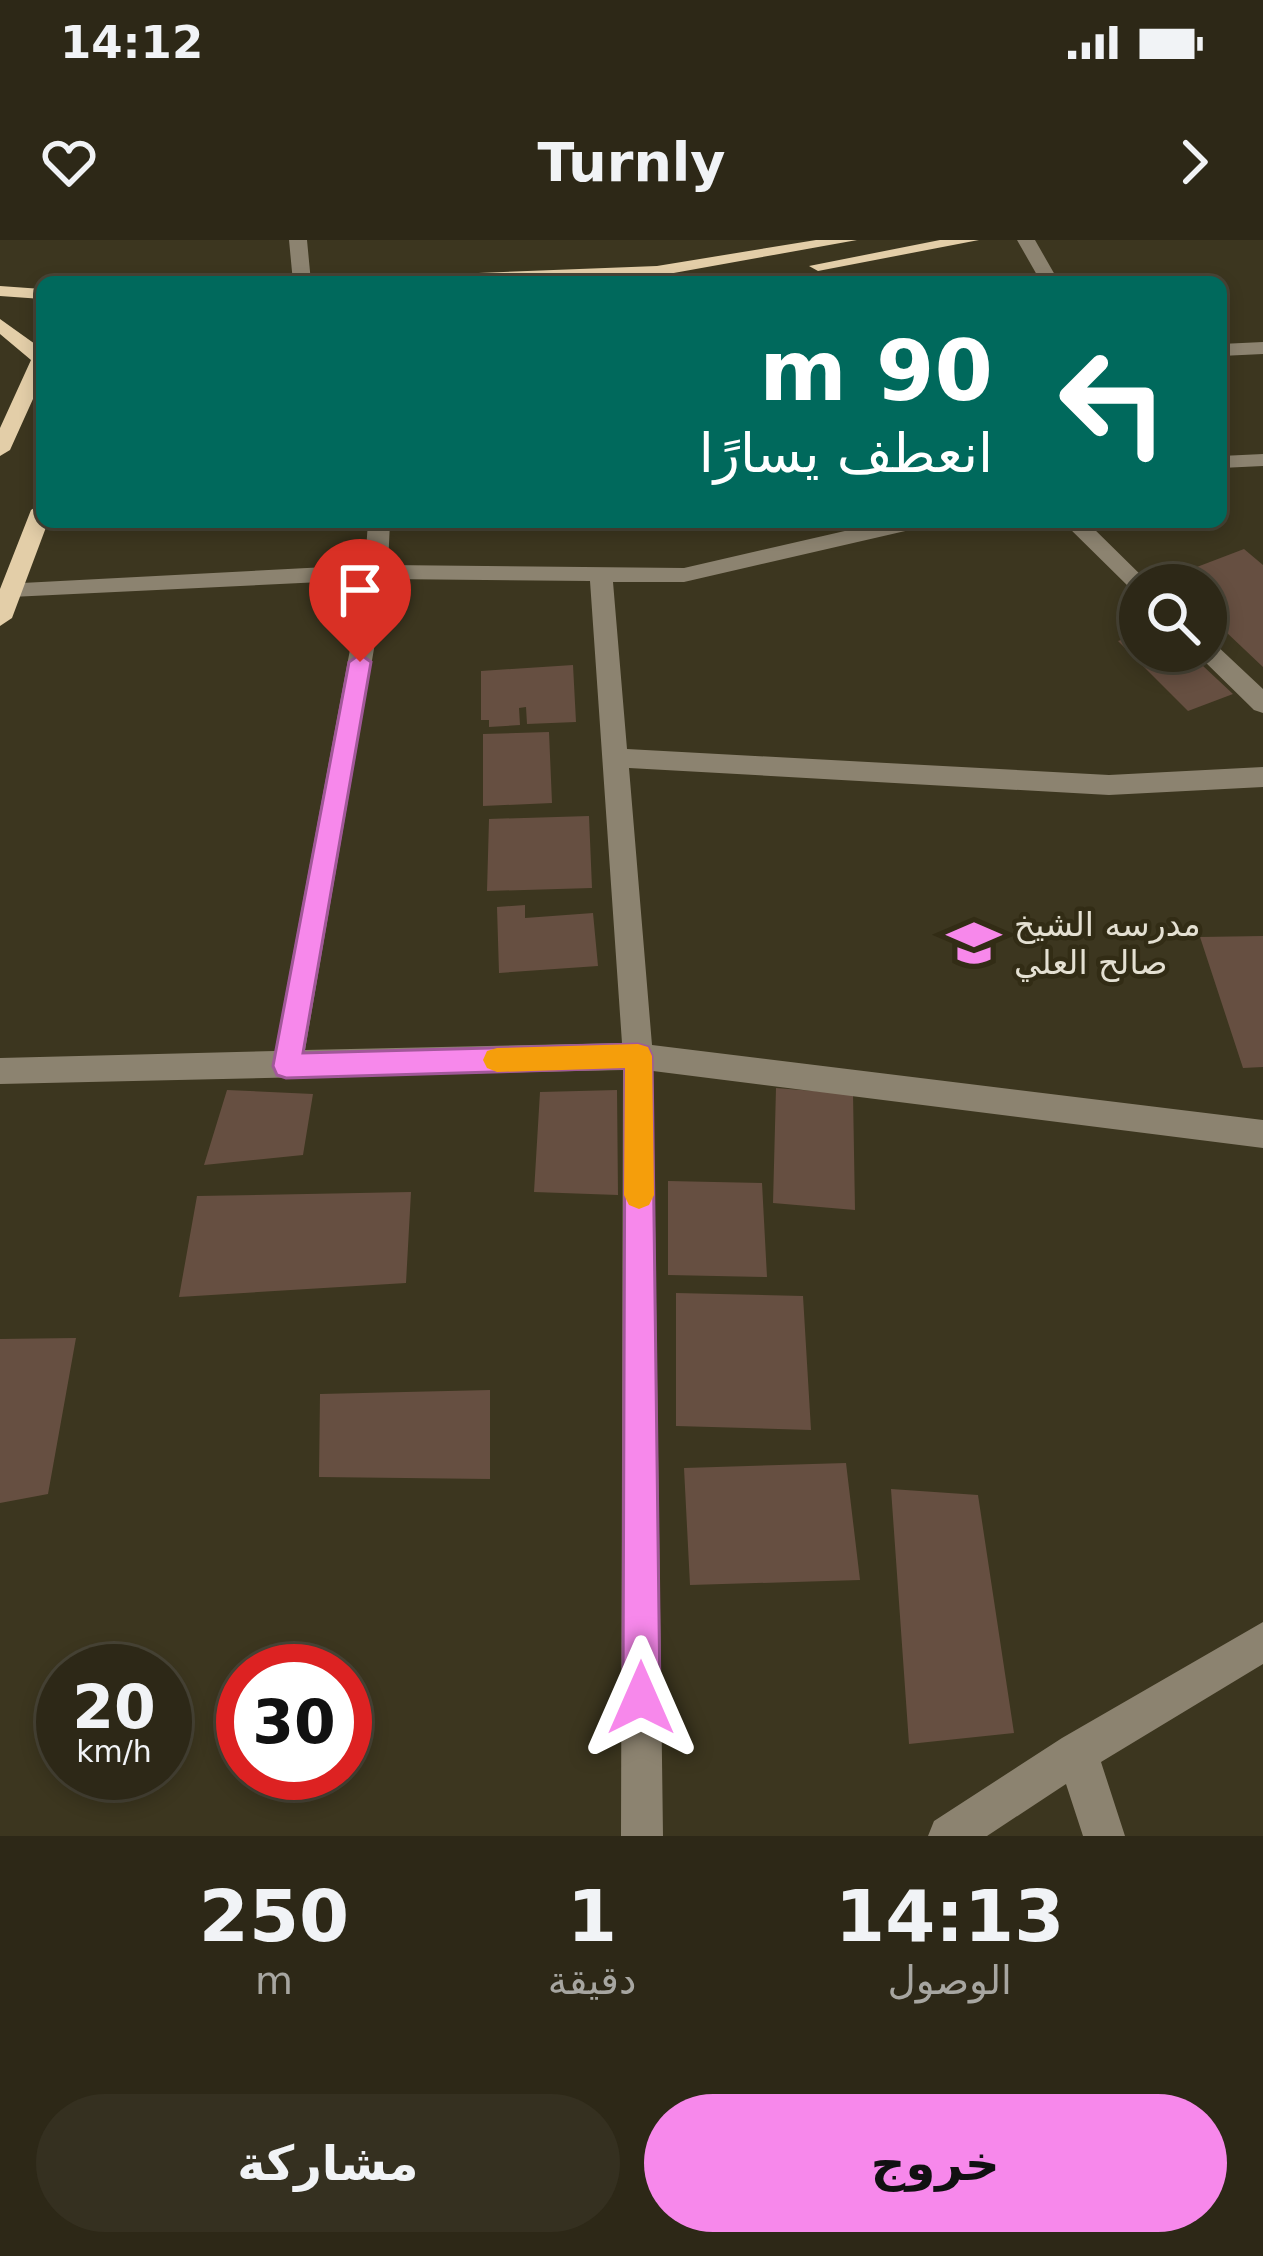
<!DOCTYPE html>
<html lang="ar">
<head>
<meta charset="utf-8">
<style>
  :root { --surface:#2d2817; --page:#353020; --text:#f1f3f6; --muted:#a7a6a1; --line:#484436; --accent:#f788eb }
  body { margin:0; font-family:"DejaVu Sans","Noto Naskh Arabic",sans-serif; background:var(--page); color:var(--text); direction:rtl; height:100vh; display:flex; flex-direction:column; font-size:45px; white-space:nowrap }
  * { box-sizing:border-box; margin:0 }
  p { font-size:39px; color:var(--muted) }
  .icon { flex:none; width:66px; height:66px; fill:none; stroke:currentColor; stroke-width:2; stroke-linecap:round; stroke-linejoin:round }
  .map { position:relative; height:1596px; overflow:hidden; direction:ltr }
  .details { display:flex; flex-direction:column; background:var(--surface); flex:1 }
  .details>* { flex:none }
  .guide { position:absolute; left:36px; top:36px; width:1191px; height:252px; border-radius:18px; box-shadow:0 6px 18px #0003,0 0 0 3px var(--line); direction:rtl; background:#00695c; color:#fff; overflow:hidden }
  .buttons { position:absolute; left:1119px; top:324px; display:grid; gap:24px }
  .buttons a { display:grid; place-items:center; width:108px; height:108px; border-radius:50%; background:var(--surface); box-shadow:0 6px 18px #0003,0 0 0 3px var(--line); font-size:60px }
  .speed { position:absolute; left:36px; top:1404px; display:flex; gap:24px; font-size:60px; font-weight:700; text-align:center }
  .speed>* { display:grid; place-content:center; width:156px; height:156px; border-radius:50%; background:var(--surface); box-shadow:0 6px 18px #0003,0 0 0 3px var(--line); line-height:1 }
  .speed small { font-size:30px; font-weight:400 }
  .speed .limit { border:18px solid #d22; background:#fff; color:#111 }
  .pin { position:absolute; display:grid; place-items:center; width:102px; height:102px; color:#fff; margin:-123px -51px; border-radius:50% 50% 50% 0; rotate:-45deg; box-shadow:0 0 12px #0007 }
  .pin .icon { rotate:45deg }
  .me { position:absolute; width:132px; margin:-66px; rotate:0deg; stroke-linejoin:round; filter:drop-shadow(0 0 9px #0008) }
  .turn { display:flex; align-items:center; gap:42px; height:252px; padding:0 36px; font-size:54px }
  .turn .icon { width:156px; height:156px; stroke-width:2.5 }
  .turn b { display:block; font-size:84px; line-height:102px }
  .eta { display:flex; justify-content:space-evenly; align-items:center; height:204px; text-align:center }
  .eta b { font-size:72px; font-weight:700; line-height:84px }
  .action { display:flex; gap:24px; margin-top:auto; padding:24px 36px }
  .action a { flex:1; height:138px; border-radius:72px; background:var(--accent); color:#111; font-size:48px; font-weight:700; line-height:138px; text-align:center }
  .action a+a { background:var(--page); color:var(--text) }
  .status { display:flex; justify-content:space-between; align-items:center; height:84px; padding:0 60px; background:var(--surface); direction:ltr }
  .status svg { height:33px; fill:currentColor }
  header { display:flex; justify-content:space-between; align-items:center; height:156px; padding:0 36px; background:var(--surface); font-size:54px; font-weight:700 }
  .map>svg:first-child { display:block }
  .building { fill:#664f41 }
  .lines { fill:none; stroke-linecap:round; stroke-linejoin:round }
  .minor { fill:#8c8370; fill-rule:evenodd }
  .major { fill:#e3cea8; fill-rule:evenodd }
  .route { fill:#f788eb; stroke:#a15899; stroke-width:3 }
  .slow { fill:#f59e0b }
  .labels { text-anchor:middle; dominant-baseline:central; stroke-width:9; stroke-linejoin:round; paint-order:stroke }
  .poi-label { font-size:33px; fill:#e4e0d2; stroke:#322c15; text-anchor:start }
</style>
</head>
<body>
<div class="status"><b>14:12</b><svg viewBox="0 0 49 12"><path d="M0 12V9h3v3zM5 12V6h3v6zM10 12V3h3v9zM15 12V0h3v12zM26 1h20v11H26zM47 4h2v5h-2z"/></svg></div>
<header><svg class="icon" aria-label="forward" viewBox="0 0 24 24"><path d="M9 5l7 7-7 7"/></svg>Turnly<svg class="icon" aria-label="heart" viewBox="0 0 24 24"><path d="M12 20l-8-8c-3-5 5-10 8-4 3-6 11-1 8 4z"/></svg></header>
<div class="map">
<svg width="1263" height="1596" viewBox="0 0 1263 1596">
  <rect width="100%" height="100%" fill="#3c361f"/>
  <!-- building -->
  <path class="building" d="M1244 309 1263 325V427L1206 373V345H1176L1168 338Z
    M1140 394V411H1187L1233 454 1188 471 1118 401Z
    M573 425 576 482 527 484 526 467 519 468 520 485 489 487V480H481V431Z
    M549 492 552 563 483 566V494Z
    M589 576 592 648 487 651 489 579Z
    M525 665V678L593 673 598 726 499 733 497 667Z
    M1263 696V827L1243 828 1200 697Z
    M776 848 853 854 855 970 773 963Z
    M227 850 313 854 303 915 204 925Z
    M617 850 618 955 534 952 540 852Z
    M668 941 762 943 767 1037 668 1035Z
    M411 952 406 1043 179 1057 197 956Z
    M676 1053 803 1056 811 1190 676 1186Z
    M76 1098 48 1254 0 1263V1099Z
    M490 1150V1239L319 1237 320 1154Z
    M846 1223 860 1340 690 1345 684 1228Z
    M891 1249 978 1255 1014 1493 909 1504Z"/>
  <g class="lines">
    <!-- minor -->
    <path class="minor" d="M289 0H307L311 42H293Z
      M1017 0H1035L1059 42H1041Z
      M1263 102V114L1221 116V104Z
      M1263 214V226L1221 228V216Z
      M368 282H390L388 325 684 328 884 282H925L914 289 684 342H613L627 509 1109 535 1263 527V547L1109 555 629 528 652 805 1263 880V908L653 831 663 1596H621L623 830 0 844V818L275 811 363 340 11 357 0 350 3 344 365 325ZM386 339 590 341 622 803 305 810Z
      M1063 282H1087L1151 345H1140V352L1132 350Z
      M1206 401 1214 403 1263 449V473L1254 470 1198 415 1195 411H1206Z
      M1263 1382V1424L1101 1522 1125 1596H1083L1066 1544 987 1596H928L934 1581 1062 1498Z"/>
    <!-- major -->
    <path class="major" d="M816 0H857L657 36 369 42 378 37 657 26Z
      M940 0H979L818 31 809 26Z
      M0 46 42 49V59L0 56Z
      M0 79 42 109V139L10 210 0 216V188L31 120 0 94Z
      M42 263V282H48L12 378 0 386V349L31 270Z"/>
  </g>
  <!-- route -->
  <path class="route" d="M360 414 371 422 303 813 638 804 648 807 652 816 660 1458 654 1471 641 1477 628 1471 623 1458 625 828 286 838 277 835 273 826 349 422Z"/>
  <!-- slow -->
  <path class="slow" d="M638 804 648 807 652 816 654 955 649 965 639 969 629 965 624 955 625 828 497 832 487 828 483 820 487 811 497 808Z"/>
  <!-- icons -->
  <defs>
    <g id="school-bare" transform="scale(4.14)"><path d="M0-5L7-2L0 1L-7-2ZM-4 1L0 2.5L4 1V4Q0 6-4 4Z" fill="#f788eb" stroke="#322c15" stroke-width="2.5" paint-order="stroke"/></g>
  </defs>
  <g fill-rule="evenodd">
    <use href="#school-bare" x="974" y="703"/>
  </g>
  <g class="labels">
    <!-- poi labels -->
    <g class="poi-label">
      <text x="1014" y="684">مدرسه الشيخ<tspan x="1014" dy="38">صالح العلي</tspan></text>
    </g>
  </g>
</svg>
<div class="buttons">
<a><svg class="icon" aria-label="search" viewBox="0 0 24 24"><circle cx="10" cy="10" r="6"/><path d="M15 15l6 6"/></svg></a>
</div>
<div class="speed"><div>20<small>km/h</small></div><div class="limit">30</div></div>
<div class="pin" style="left:360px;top:422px;background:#d93025"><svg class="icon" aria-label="arrive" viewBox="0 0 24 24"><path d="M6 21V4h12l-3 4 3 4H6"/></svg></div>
<svg class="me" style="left:641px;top:1458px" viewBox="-20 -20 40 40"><path d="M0-17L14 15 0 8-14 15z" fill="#f788eb" stroke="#fff" stroke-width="4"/></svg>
<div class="guide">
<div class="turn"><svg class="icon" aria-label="left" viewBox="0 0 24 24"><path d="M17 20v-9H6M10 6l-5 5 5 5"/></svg><div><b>90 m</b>انعطف يسارًا</div></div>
</div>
</div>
<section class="details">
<div class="eta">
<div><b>14:13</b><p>الوصول</p></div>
<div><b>1</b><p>دقيقة</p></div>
<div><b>250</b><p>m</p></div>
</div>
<div class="action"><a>خروج</a><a>مشاركة</a></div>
</section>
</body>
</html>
